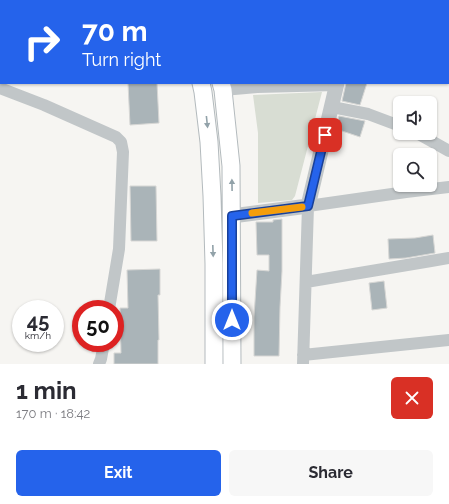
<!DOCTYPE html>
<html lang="en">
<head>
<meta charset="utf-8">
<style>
  :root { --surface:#fff; --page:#f7f7f7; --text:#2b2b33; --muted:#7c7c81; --accent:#2563eb }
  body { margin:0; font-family:Raleway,sans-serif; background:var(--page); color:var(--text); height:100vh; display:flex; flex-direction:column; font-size:15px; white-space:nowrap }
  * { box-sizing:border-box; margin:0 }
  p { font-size:13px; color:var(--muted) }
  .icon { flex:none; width:22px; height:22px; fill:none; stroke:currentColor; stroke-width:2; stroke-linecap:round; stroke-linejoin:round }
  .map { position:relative; height:364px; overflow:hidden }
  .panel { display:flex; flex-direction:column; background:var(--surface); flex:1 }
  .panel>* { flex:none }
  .guide { position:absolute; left:0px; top:0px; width:449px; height:84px; box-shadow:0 1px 3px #0004; background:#2563eb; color:#fff; overflow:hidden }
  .buttons { position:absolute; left:393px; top:96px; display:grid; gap:8px }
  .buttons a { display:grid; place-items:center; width:44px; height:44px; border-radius:6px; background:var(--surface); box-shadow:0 1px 3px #0004; font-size:20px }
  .speed { position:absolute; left:12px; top:300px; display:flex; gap:8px; font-size:20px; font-weight:700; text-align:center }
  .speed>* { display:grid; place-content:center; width:52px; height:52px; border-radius:50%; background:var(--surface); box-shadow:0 1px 3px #0004; line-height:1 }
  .speed small { font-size:10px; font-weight:400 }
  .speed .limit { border:6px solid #d22; background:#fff; color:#111 }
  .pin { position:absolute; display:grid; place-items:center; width:34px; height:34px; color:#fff; margin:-17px; border-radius:8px; box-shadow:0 2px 6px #0006 }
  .me { position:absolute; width:44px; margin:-22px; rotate:0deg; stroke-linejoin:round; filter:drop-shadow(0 0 3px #0008) }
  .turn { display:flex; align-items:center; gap:14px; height:84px; padding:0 16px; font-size:18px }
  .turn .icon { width:52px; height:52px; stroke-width:2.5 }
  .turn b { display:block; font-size:28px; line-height:34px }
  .round { display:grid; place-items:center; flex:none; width:42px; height:42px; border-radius:6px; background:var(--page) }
  .summary { display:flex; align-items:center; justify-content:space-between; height:68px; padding:0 16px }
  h1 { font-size:24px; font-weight:700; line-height:30px }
  .primary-button { display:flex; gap:8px; margin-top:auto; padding:8px 16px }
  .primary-button a { flex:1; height:46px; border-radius:6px; background:var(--accent); color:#fff; font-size:16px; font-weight:700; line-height:46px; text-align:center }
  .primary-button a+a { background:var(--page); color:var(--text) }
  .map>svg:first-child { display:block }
  .green { fill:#d8ddd3 }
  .building { fill:#aab4b8; stroke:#d7d7d5 }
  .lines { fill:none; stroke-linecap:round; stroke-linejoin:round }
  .secondary-casing { stroke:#b3babd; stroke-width:19 }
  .minor { stroke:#c1c6c8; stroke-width:12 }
  .tertiary { stroke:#c1c6c8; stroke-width:15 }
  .secondary { stroke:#fff; stroke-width:17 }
  .oneway { fill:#92a2a9 }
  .route-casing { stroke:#184099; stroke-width:10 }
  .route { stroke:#2563eb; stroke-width:7 }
  .slow { stroke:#f59e0b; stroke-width:7 }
</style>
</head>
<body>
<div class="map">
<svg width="449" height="364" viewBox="0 0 449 364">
  <rect width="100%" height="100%" fill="#f6f5f2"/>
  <!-- green -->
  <path class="green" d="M322 92 295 196 292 200 258 203V133L253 95Z"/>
  <!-- building -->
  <path class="building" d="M128 83H157L159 123 130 125Z
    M346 83H367L360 105 342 101Z
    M339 116 365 121 360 137 336 129Z
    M130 186H156L157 241H131Z
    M282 219V271L280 307 279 356H254V317L257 270 269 271V255H257L256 222H273V220Z
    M433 235 435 253 406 258 389 259 388 239 415 238Z
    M160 269V295H158L159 340H158V364H114V353H121L120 308H128L127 270Z
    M384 281 387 308 372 310 369 283Z"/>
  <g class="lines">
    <!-- secondary casing -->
    <g class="secondary-casing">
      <path id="secondary" d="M178 0V1
        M195 0 196 1
        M201 83 203 92 209 142 212 196 214 264V364
        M221 83 223 90 231 166 232 364"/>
    </g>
    <!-- minor -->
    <path class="minor" d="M0 19 1 20
      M0 42 1 40
      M448 54H449
      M0 88 44 105 116 137 121 142 123 152 119 249 109 309
      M223 90 257 87 337 85
      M332 107 368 114 400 126
      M417 133 449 151
      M306 282 431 261 449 258
      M303 355 449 340
      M99 364 101 359 104 343
      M303 364 308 206 406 192 449 187"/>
    <!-- tertiary -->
    <path class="tertiary" d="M357 1V0
      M232 216 308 206 337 83"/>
    <!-- secondary -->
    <use href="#secondary" class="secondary"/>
  </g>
  <!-- one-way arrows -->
  <defs><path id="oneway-solid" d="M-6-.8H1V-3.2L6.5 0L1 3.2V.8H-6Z"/></defs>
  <g class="oneway">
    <use href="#oneway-solid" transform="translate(207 122) rotate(84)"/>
    <use href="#oneway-solid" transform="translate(232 185) rotate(-91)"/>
    <use href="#oneway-solid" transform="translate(213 251) rotate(88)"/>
  </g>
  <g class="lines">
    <!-- route casing -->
    <g class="route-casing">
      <path id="route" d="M232 320V216L308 206 325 135"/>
    </g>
    <!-- route -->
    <use href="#route" class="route"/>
    <!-- slow -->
    <path class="slow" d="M252 213 302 207"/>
  </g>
</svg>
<div class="buttons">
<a><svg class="icon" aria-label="sound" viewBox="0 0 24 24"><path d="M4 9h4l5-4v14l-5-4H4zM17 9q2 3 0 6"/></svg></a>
<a><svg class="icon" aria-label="search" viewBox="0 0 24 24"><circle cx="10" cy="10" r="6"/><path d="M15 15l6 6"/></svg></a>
</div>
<div class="speed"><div>45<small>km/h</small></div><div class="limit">50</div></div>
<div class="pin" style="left:325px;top:135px;background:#d93025"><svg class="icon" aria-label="arrive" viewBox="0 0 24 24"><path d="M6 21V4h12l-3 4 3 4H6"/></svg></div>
<svg class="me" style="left:232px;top:320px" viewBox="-20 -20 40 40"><circle r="17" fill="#2563eb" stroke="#fff" stroke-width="3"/><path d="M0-11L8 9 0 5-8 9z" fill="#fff"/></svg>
<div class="guide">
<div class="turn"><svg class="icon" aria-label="right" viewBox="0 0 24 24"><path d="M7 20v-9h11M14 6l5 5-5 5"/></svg><div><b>70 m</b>Turn right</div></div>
</div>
</div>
<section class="panel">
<div class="summary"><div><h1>1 min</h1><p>170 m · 18:42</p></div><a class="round" style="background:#d93025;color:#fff"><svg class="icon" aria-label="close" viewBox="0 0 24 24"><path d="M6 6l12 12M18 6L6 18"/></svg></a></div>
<div class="primary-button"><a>Exit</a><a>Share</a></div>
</section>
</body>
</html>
